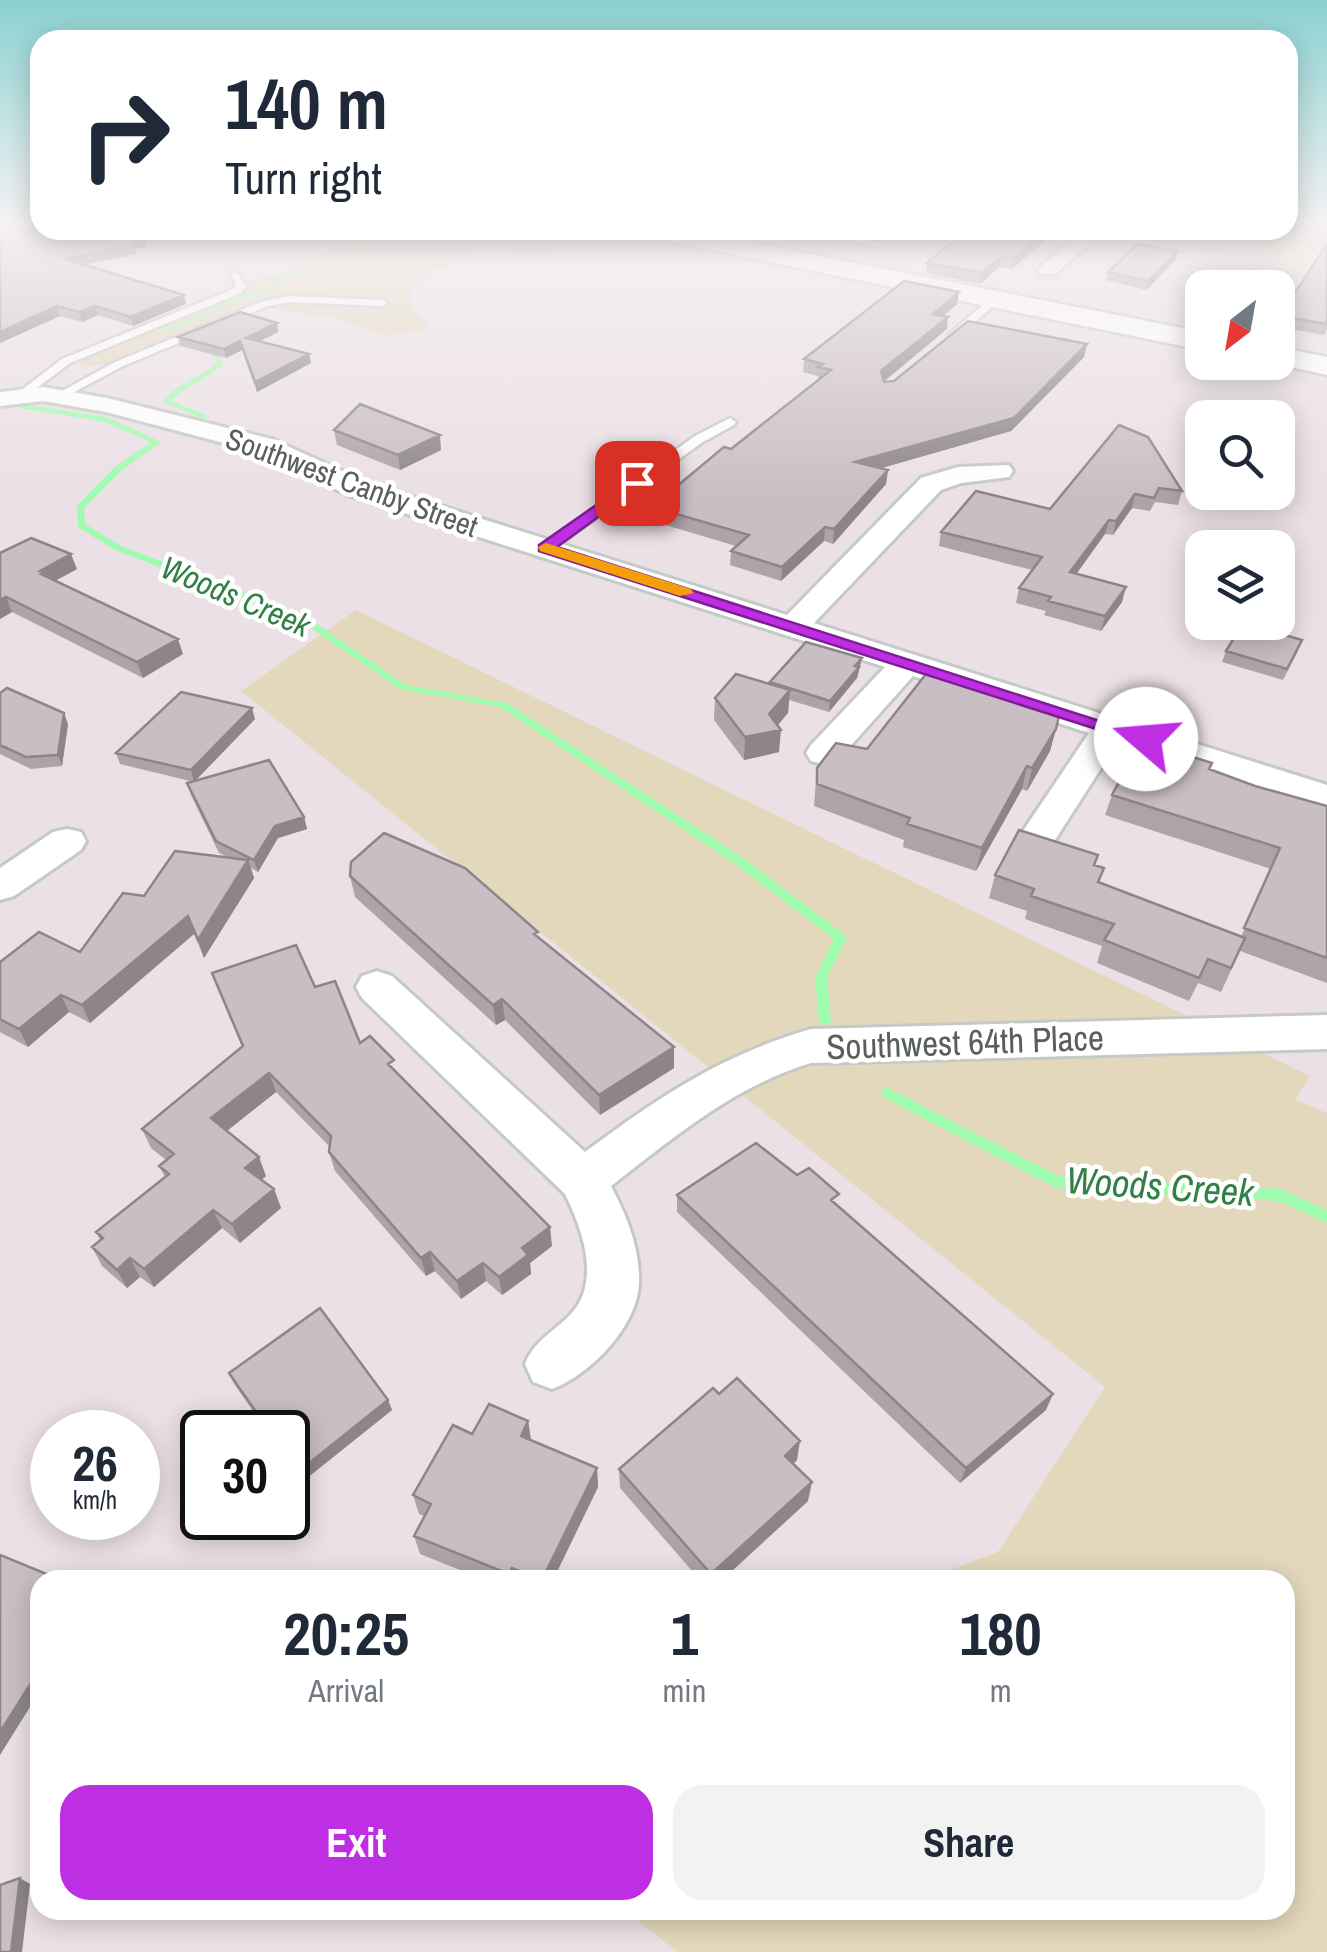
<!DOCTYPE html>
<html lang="en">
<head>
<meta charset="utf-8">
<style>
  :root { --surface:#fff; --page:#f2f2f3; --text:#1f2937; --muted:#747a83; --accent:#be2ee3 }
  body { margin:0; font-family:"Archivo Narrow",sans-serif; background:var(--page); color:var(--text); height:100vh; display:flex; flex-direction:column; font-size:38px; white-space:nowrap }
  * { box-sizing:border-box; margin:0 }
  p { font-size:32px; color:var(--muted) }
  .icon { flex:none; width:55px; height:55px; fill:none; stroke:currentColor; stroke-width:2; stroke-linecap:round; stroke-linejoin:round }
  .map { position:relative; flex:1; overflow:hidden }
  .side { position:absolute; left:30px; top:1570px; width:1265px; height:350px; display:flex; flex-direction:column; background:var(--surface); border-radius:30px; box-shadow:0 5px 25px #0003 }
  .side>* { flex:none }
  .top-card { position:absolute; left:30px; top:30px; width:1268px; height:210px; border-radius:30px; box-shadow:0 5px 25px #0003; background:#fff; color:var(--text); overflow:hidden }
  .needle { width:65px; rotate:211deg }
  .controls { position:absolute; left:1185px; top:270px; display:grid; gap:20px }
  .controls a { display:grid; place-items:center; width:110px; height:110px; border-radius:20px; background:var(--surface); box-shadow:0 5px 25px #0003; font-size:50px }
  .speed { position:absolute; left:30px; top:1410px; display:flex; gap:20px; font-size:50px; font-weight:700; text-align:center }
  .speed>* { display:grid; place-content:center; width:130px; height:130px; border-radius:50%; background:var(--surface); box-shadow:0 5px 25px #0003; line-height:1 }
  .speed small { font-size:25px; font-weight:400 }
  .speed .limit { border:5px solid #111; border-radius:15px; background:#fff; color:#111 }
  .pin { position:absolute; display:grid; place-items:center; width:85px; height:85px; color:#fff; margin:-42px; border-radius:20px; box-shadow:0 5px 15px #0006 }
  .me { position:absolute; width:110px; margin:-55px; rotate:288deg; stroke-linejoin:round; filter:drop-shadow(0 0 8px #0008) }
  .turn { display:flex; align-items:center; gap:35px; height:210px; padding:0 30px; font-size:45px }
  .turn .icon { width:130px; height:130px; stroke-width:2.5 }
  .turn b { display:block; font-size:70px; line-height:85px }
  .eta { display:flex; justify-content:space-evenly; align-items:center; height:170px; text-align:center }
  .eta b { font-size:60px; font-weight:800; line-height:70px }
  .action { display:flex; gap:20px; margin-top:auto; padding:20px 30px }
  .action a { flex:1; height:115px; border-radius:30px; background:var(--accent); color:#fff; font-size:40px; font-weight:800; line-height:115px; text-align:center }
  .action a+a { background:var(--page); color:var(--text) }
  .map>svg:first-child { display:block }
  .green { fill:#e3d8bc }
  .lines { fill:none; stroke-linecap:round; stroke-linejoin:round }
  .stream { fill:#9ffcae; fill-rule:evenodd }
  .service-casing { stroke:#c4cac6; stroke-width:5 }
  .minor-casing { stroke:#c4cac6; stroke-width:6 }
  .secondary-casing { stroke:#c4ccc7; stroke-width:5 }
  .service { fill:#fff; fill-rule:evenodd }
  .minor { fill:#fff; fill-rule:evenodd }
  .secondary { fill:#fff; fill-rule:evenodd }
  .wall { fill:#ada3a9 }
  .shaded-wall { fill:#8d8589 }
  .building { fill:#c9bec4; stroke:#8d8589; stroke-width:2.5 }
  .route { fill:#be2ee3; stroke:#7c1e94; stroke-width:2.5 }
  .slow { fill:#f59e0b }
  .labels { text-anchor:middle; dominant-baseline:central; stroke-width:9; stroke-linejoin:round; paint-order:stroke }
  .far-street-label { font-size:30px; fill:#59605b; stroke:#fff }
  .far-water-label { font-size:32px; font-style:italic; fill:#328144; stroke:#fff }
  .street-label { font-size:35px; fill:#59605b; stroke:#fff }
  .water-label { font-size:38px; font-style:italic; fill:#328144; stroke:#fff }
</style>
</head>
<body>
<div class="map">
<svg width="1327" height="1952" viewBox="0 0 1327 1952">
  <rect width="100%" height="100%" fill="#ebe0e5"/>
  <!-- green -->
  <path class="green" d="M1288 221H1327V238L1304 268 1108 234 1112 230H1288Z
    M356 230H594L543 257 482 248 416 281 410 291 413 312 427 324 426 329 385 336 336 318 250 306 115 363 82 367 80 362 90 354 228 302 243 293 242 281 281 274 328 251Z
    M356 610 1310 1076 1295 1100 1327 1113V1952H677L625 1910H1285V1580H924L998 1552 1105 1387 241 691Z"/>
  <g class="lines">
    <!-- stream -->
    <path class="stream" d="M394 230H402L168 332 163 331Z
      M201 347 214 351 224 363C209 380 186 384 171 401L206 415 207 417 203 419 163 402C177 382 200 379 217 363L210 353 199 350 198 349Z
      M0 389H4V393H0Z
      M22 404 107 417 161 442 121 471 84 508 85 524 121 546 305 616 406 685 507 703 746 860 845 935 847 938 827 977 831 1021 830 1024H820L819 1021 815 977 834 939 738 866 500 707 400 689 299 620 115 550 78 527 77 506 115 467 151 442 102 421 19 408V404Z
      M888 1088 1058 1176 1281 1189 1327 1210V1223L1279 1201 1056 1188 883 1097 881 1093 883 1089Z"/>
    <!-- service casing -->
    <g class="service-casing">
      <path id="service" d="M805 230H823L888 245 883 248Z
        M231 273H237L246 286 241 293 70 363 25 397 15 395 62 359 233 289 236 286Z
        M288 296 382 300 387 303 382 306 288 302 268 306 123 366 63 398 53 396 115 362 261 302Z
        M992 297 1001 299 956 339H948V335Z
        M730 418 736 422 734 425 703 442 550 551 538 548 695 436Z"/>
    </g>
    <!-- minor casing -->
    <g class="minor-casing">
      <path id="minor" d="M1083 230H1105L1055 274H1041L1038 270 1041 266Z
        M43 387 107 398 272 439 368 483 787 615 921 478 958 467 1009 465 1013 471 1009 477 961 483 941 490 814 623 1327 785V809L1118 742 1053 843 1040 846 1027 843 1021 834 1089 733 913 676 837 761 824 764 811 761 806 753 811 745 885 667 348 495 254 451 106 412 43 401 0 406V392Z
        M67 829 81 832 86 841 81 850 14 896 0 900V868L53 832Z
        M377 971 392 976 585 1152C659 1097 721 1055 811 1029L1327 1015V1049L811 1063C734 1086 673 1138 611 1186 626 1215 638 1243 639 1276 642 1322 592 1374 552 1389L533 1382 525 1364C534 1342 550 1334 567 1318 603 1285 583 1231 565 1194L362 998 356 987 362 976Z"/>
    </g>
    <!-- secondary casing -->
    <g class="secondary-casing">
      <path id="secondary" d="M639 230H690L1202 332V350L652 238Z
        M1278 347 1327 357V375L1268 362H1278Z"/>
    </g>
    <!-- service -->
    <use href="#service" class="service"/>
    <!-- minor -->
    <use href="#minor" class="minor"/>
    <!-- secondary -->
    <use href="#secondary" class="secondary"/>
  </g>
  <!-- wall -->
  <path class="wall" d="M0 221 40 230H199L146 241 147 247 136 249V254L84 265 186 304 133 326 98 315 82 322 60 316 0 343Z
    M887 230H1058L1012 269 999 267 980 284 926 273 927 263 952 243Z
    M1327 244V329L1324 335 1278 327 1280 316Z
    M1178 251 1176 260 1146 290 1106 280 1108 272Z
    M959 292 957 304 943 316 947 329 884 382 1084 357 1011 431 881 468 888 470 886 484 833 544 824 541 781 581 730 565 731 551 736 546 652 521V507L731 449 818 381V376L803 372 804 359Z
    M277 323 278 332 260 341 309 354 311 363 257 392 242 350 226 358 180 346 178 337Z
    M1119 425 1182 491 1178 505 1155 502 1150 511 1132 508 1113 535 1105 534 1076 574 1122 602 1101 631 1044 615 1046 611 1016 603 1019 588 1032 570 939 546 941 532 1050 509Z
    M334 430 441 450 400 470 337 445Z
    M0 553 77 569 55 581 183 654 143 678 12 612 0 619Z
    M1226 651H1298L1283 680 1222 662Z
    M862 658 857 678 829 712 789 700 788 713 777 725 779 752 744 760 714 720 715 698Z
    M0 693 68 724 62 766 31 769 0 754Z
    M1060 711 1050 751 1027 791 1022 789 976 871 903 847 904 840 814 806 817 768 867 749Z
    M255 719 195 781 304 817 307 829 278 838 258 872 251 868 254 878 204 958 194 934 90 1023 69 1012 28 1047 0 1032V962L80 952 144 896 229 858 219 853 191 795 187 783 194 782 120 764 116 753Z
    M1210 770 1255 786 1327 806V983L1240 951 1221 992 1198 983 1189 1001 1097 963 1102 946 1025 919 1027 911 989 898 995 875 1095 865 1100 883 1241 937 1271 869 1105 815 1112 795Z
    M350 876 538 937 674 1068 600 1115 505 1020 496 1025 355 897Z
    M212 973 315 987 360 1043 397 1073 552 1246 530 1263 531 1274 502 1295 486 1281 461 1299 435 1271 426 1276 335 1171 329 1152 330 1147 276 1092 227 1131 266 1176 261 1180 274 1189 281 1208 240 1243 222 1228 154 1287 140 1277 127 1288 102 1266 92 1247 100 1240 96 1232 165 1177 159 1166 166 1160 151 1148 142 1129 242 1047Z
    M797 1175 838 1205 1046 1410 960 1483 677 1212V1195Z
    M229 1373 388 1400 392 1410 302 1482 288 1460V1432H268L234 1384Z
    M528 1421 531 1440 597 1468 598 1487 553 1580H485L420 1554 414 1536 424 1516 419 1514 413 1495 472 1434Z
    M797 1460 793 1464 808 1501 722 1580H700L620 1488 619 1469Z"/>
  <!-- shaded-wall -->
  <path class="shaded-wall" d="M155 230H199L146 241 147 247 136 249V254L68 268 65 259 133 241 139 233Z
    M1048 230H1058L1012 269 1013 259Z
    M1178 251 1176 260 1146 290 1148 281Z
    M1001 257 999 267 980 284 981 273Z
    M959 292 957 304 931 326 933 314Z
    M184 295 186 304 133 326 131 317Z
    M57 306 60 316 0 343V332Z
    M95 306 98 315 82 322 79 312Z
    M948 317 947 329 880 384 881 371Z
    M277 323 278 332 248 347 246 338Z
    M240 341 242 350 226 358 224 349Z
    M1087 344 1084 357 1011 431 854 476 855 462Z
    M309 354 311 363 257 392 255 382Z
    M440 435 441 450 400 470 398 455Z
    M888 470 886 484 833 544 834 529Z
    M1135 494 1132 508 1113 535 1116 521Z
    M1109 520 1105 534 1067 587 1070 572Z
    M825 527 824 541 781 581 782 567Z
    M71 554 77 569 49 584 40 571Z
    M1126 587 1122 602 1101 631 1105 616Z
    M6 597 12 612 0 619V600Z
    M178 639 183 654 143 678 137 662Z
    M862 658 857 678 829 712 830 701Z
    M790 690 788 713 772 732 781 730 779 752 744 760 745 737 769 714Z
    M252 708 255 719 194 782 191 770Z
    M64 713 68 724 62 766 58 755Z
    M1056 729 1050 751 1027 791 1032 768Z
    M1027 766 1022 789 976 871 982 848Z
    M304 817 307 829 278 838 258 872 254 860 275 826Z
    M248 860 254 878 204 958 198 940Z
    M188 916 194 934 90 1023 82 1005Z
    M61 995 69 1012 28 1047 19 1029Z
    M502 999 505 1020 496 1025 493 1005Z
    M674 1047V1068L600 1115 599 1095Z
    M269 1073 276 1092 219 1137 211 1118Z
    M259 1157 266 1176 253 1187 245 1168Z
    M274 1189 281 1208 240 1243 232 1224Z
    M213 1210 222 1228 154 1287 144 1269Z
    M550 1227 552 1246 530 1263 531 1274 502 1295 499 1277 522 1248Z
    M430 1252 435 1271 426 1276 421 1258Z
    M130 1258 140 1277 127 1288 117 1270Z
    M483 1263 486 1281 461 1299 457 1281Z
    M1053 1394 1046 1410 960 1483 966 1468Z
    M388 1400 392 1410 302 1482 298 1472Z
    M528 1421 531 1440 521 1436Z
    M800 1441 797 1460 782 1475 785 1456Z
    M597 1468 598 1487 553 1580H542Z
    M812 1482 808 1501 722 1580H710L711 1574Z
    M512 1568 515 1580H510L509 1574Z
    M40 1669V1691L0 1755V1732Z
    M20 1878 30 1884 22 1952H11Z"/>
  <!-- building -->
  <path class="building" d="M0 221H40V230H155L139 233 145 238 133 241V245L65 259 184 295 131 317 95 306 79 312 57 306 0 332Z
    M940 230H1048L1013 259 1001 257 981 273 927 263 962 234Z
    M1138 244 1178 251 1148 281 1108 272Z
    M1327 244V324L1280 316Z
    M904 281 959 292 933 314 948 317 881 371 884 382 894 381 968 321 1087 344 1014 418 855 462 888 470 834 529 825 527 782 567 731 551 749 535 652 507 724 447 731 449 831 370 818 367 823 364 804 359Z
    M240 312 277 323 246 338 309 354 255 382 240 341 224 349 178 337Z
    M360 404 440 435 398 455 334 430Z
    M1119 425 1148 437 1182 491 1159 488 1154 498 1135 494 1116 521 1109 520 1070 572 1126 587 1105 616 1048 601 1051 597 1019 588 1042 557 941 532 976 491 1050 509Z
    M31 538 71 554 40 571 45 572 41 574 178 639 137 662 6 597 0 600V553Z
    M1243 623 1302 640 1287 669 1226 651Z
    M806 642 862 658 855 666 859 667 830 701 770 682Z
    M736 674 790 690 769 714 781 730 745 737 715 698Z
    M926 674 1060 711 1056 729 1032 768 1027 766 982 848 907 824 910 818 817 784V768L836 743 867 749Z
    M7 688 64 713 58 755 26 757 0 745V693Z
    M181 692 252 708 191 770 116 753Z
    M1141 741 1212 763 1209 769 1255 786 1327 806V958L1244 928 1280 848 1112 795Z
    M269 760 304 817 275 826 254 860 216 841 187 783Z
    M1019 830 1098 855 1094 865 1104 868 1098 882 1245 938 1231 968 1208 959 1199 978 1104 940 1114 924 1031 896 1034 889 995 875Z
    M384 833 465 868 538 932 534 934 674 1047 599 1095 502 999 493 1005 350 876 351 862Z
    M175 851 248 860 198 940 188 916 82 1005 61 995 19 1029 0 1019V962L39 932 80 952 123 893 144 896Z
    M296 945 315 987 335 981 360 1043 370 1036 394 1060 388 1064 550 1227 522 1248 528 1255 499 1277 483 1263 457 1281 430 1252 421 1258 329 1152 331 1136 269 1073 211 1118 259 1157 245 1168 274 1189 232 1224 213 1210 144 1269 130 1258 117 1270 92 1247 103 1238 96 1232 169 1174 159 1166 174 1154 142 1129 243 1046 212 973Z
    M756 1143 797 1175 809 1168 839 1194 831 1200 1053 1394 966 1468 677 1195Z
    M320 1308 388 1400 298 1472 288 1457V1432H270L229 1373Z
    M737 1378 800 1441 785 1456 812 1482 711 1574 619 1469 713 1388 719 1394Z
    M489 1404 528 1421 521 1436 597 1468 542 1580 512 1568 509 1574 414 1536 431 1504 413 1495 453 1425 472 1434Z
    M0 1555 61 1580H40V1669L0 1732Z
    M20 1878 11 1952H0V1885Z"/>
  <!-- sky -->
  <linearGradient id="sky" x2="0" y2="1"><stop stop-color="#8bd1d1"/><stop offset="0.45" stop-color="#f6f1f3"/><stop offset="1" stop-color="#f6f1f3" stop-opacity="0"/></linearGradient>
  <rect width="1327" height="494" fill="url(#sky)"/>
  <!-- route -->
  <path class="route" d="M632 480 645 483 557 547 1156 739 1146 745 1140 743 539 551V545Z"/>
  <!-- slow -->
  <path class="slow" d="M546 543 691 589 694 593 680 596 540 551 538 547Z"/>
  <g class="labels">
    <!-- far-street labels -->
    <g class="far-street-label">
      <text transform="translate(352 482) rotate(20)">Southwest Canby Street</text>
    </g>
    <!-- far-water labels -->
    <g class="far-water-label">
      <text transform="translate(236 596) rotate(23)">Woods Creek</text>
    </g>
    <!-- street labels -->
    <g class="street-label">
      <text transform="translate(965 1042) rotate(-2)">Southwest 64th Place</text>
    </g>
    <!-- water labels -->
    <g class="water-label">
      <text transform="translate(1160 1186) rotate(4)">Woods Creek</text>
    </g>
  </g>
</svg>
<div class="controls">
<a><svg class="needle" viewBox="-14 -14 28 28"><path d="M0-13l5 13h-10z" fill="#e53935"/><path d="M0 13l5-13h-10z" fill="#747a83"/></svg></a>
<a><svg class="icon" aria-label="search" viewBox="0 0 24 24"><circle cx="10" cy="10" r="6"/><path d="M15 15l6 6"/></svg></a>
<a><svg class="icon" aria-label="layers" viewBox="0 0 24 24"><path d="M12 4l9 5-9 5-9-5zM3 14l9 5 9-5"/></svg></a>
</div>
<div class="speed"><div>26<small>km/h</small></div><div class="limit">30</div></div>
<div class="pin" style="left:637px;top:483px;background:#d93025"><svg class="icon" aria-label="arrive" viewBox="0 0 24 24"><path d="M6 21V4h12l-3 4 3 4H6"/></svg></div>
<svg class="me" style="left:1146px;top:739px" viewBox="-20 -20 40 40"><circle r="19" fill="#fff"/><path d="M0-13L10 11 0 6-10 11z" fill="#be2ee3"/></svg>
<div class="top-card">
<div class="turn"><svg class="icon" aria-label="right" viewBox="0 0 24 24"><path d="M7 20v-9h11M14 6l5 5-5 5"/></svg><div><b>140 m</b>Turn right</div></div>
</div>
<section class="side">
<div class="eta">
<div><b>20:25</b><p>Arrival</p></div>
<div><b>1</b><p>min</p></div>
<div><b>180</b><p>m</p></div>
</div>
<div class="action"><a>Exit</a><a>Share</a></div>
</section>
</div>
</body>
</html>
